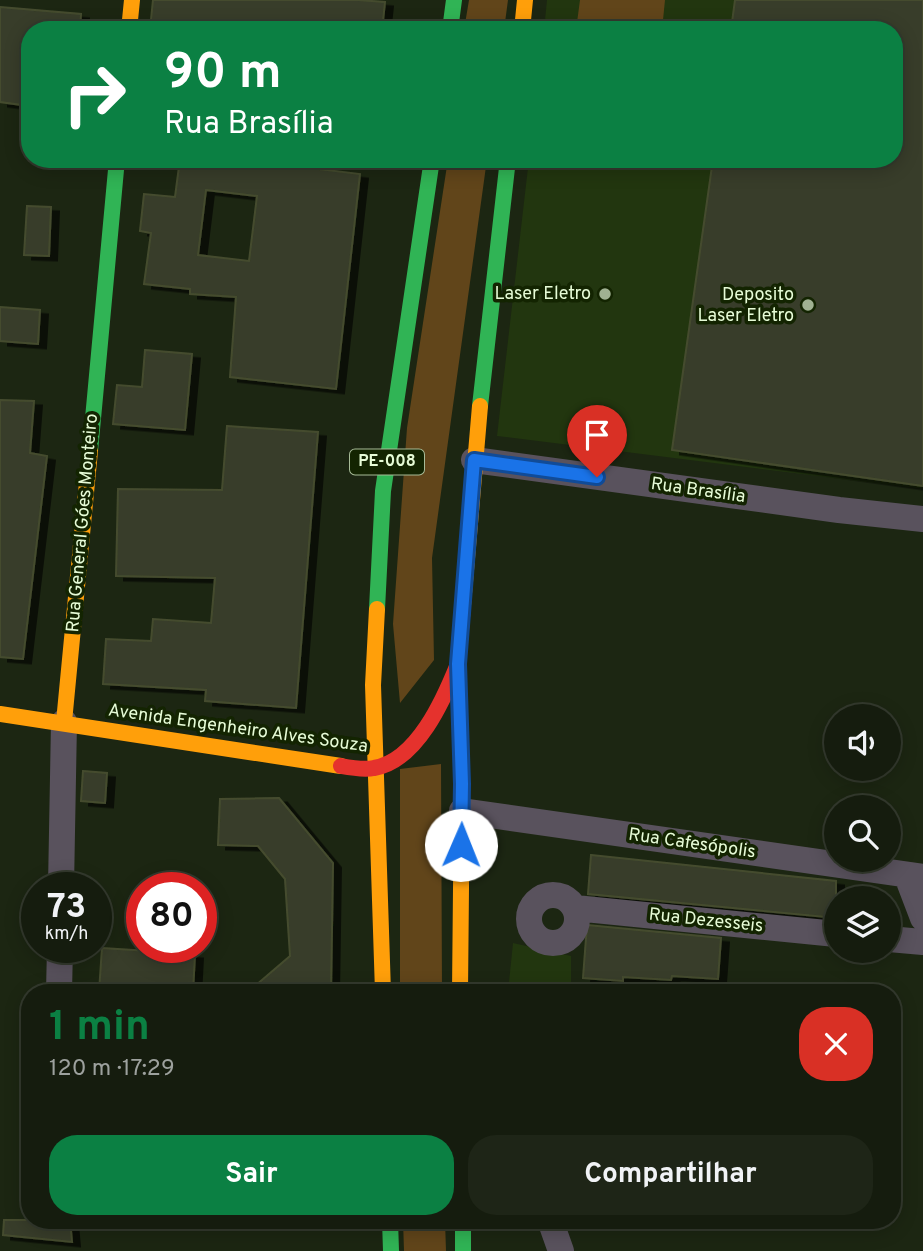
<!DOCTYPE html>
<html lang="pt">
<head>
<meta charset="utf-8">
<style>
  :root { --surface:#151c0e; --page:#1e2517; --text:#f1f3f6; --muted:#9da19e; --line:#343a2e; --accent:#0b8043 }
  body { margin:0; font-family:Overpass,sans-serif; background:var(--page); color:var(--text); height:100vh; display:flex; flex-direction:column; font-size:26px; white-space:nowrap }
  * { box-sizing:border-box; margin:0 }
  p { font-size:23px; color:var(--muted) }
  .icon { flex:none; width:38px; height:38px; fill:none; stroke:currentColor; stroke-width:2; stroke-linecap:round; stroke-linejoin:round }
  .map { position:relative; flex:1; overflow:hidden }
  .sheet { position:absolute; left:21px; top:984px; width:880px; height:245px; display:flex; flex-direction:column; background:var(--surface); border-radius:28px; box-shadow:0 4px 18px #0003,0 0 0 2px var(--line) }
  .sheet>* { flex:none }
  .guide { position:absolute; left:21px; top:21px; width:882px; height:147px; border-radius:28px; box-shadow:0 4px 18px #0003,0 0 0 2px var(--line); background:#0b8043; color:#fff; overflow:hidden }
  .fabs { position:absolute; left:824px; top:704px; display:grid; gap:14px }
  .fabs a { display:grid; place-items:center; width:77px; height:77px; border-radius:50%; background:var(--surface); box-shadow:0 4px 18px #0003,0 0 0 2px var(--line); font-size:35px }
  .speed { position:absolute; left:21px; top:872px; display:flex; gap:14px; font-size:35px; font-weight:700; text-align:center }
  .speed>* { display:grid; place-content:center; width:91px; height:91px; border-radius:50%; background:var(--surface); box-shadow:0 4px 18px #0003,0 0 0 2px var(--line); line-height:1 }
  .speed small { font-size:18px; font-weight:400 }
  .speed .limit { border:10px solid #d22; background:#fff; color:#111 }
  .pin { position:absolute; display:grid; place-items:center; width:60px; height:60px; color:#fff; margin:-72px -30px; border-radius:50% 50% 50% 0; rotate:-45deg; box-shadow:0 0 7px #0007 }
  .pin .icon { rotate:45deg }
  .me { position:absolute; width:77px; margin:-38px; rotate:1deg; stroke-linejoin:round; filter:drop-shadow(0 0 5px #0008) }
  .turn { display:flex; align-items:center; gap:24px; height:147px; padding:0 28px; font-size:32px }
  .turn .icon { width:91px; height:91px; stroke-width:2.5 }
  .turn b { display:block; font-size:49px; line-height:60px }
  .round { display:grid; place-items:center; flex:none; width:74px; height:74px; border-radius:28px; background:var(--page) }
  .headline { display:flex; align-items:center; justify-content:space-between; height:119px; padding:0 28px }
  h1 { font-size:42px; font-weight:700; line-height:52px; color:var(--accent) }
  .cta { display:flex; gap:14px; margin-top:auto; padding:14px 28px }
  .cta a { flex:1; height:80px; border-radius:28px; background:var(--accent); color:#fff; font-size:28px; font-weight:700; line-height:80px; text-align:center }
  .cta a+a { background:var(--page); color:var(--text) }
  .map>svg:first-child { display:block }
  .built { fill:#22360f }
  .green { fill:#61451a }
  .building { fill:#373d29; stroke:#454c2f; stroke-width:2; fill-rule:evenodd; filter:url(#shadow) }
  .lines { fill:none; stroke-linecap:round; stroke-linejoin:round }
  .street { stroke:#59525d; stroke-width:26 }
  .fast { stroke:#30b455; stroke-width:16 }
  .slow { stroke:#ff9f0a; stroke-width:16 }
  .jam { stroke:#e5322d; stroke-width:16 }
  .route-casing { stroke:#114b97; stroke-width:18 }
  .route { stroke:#1a73e8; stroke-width:12 }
  .poi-dot { fill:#a0b192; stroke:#132401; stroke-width:2.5 }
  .labels { text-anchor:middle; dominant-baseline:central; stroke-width:7; stroke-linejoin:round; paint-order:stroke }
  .shield { fill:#132401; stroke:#a7bb97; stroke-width:2 }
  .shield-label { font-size:16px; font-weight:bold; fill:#e7fcd7 }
  .poi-label { font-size:18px; fill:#e7fcd7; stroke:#132401; text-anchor:end }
  .street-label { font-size:18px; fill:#e7fcd7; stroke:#132401 }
</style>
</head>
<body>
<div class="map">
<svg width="923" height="1251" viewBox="0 0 923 1251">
  <defs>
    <filter id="shadow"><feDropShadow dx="8" dy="4.5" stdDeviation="0" flood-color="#0009"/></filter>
  </defs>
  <rect width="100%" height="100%" fill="#1c2612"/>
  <!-- built -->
  <path class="built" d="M547 0H923V489L497 436 529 159H894V30H544Z
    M513 943 571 956V992H508Z"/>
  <!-- green -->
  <path class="green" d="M469 0H508L504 30H464Z
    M580 0H665L662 30H576Z
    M448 159H487L432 558 434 660 400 703 393 624 407 428Z
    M441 764 442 992H400V769Z
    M403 1220H445L446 1251H404Z"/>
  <!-- building -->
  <path class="building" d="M153 0H358L385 2 382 30H150Z
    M735 0H923V486L672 450 713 159H894V30H731Z
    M0 7 81 14 80 30H30V106L0 102Z
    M180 159H236L360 174 336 389 230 377 236 297 190 294V289L144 284 151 233 140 231 144 194 175 197ZM206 190 257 196 249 261 198 255Z
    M27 206 51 207 49 256 24 255Z
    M0 307 40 310 38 344 0 341Z
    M145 350 192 354 185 430 113 424 117 385 142 387Z
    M0 400 34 401 30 453 47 456 23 659 0 657Z
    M227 426 318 432 296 708 205 701 206 690 103 684 106 639 151 641 153 619 211 623 215 578 116 576 118 489 222 490Z
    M83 771 107 773 105 803 81 801Z
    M279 798 333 863 331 992H248L290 956 285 879 258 846 218 845 220 799Z
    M591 855 836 881V918L588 894Z
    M587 925 721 938 718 979 672 976 671 980 623 977V981L583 978Z
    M102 948 195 954 193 992H99Z
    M4 1220H70L72 1242 3 1235Z"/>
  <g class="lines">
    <!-- street -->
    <path class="street" d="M474 460 839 510 923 519
      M462 811 923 877
      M907 876 923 918
      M61 887 64 722
      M529 919a24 24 0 1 1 48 0a24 24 0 1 1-48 0Z
      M575 908 836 934
      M889 939 923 942
      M59 992 60 947
      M550 1220 561 1251"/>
    <!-- fast -->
    <path class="fast" d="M450 30 454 0
      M480 406 508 159
      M90 451 117 159
      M377 609 383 491 432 159
      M390 1220 391 1251
      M463 1220V1251"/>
    <!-- slow -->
    <path class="slow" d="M129 30 132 0
      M522 30 525 0
      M377 609 373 685 383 992
      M0 714 341 766
      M64 722 90 451
      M460 992 462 784 458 664 480 406"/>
    <!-- jam -->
    <path class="jam" d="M341 766C352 768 364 770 374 768 417 761 444 699 458 664"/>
  </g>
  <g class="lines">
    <!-- route casing -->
    <g class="route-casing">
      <path id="route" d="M461 845 462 784 458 664 474 460 597 477"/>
    </g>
    <!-- route -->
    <use href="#route" class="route"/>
  </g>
  <!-- markers -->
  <g class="poi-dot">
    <circle cx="605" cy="294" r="7"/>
    <circle cx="808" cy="305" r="7"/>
  </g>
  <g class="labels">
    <!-- shield labels -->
    <rect class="shield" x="350" y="449.5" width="74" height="25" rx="5"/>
    <g class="shield-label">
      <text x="387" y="462">PE-008</text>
    </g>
    <!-- poi labels -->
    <g class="poi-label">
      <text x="591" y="294">Laser Eletro</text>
      <text x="794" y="295">Deposito<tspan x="794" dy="21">Laser Eletro</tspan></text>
    </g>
    <!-- street labels -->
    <g class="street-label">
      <text transform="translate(698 491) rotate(8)">Rua Brasília</text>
      <text transform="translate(83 523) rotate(-85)">Rua General Góes Monteiro</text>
      <text transform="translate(238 729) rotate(8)">Avenida Engenheiro Alves Souza</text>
      <text transform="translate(692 844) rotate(8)">Rua Cafesópolis</text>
      <text transform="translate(706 921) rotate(6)">Rua Dezesseis</text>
    </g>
  </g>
</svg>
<div class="fabs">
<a><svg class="icon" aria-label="sound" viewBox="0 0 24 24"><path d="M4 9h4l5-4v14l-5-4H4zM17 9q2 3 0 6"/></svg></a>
<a><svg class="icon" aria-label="search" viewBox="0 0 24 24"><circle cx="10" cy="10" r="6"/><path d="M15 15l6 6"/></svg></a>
<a><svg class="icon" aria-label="layers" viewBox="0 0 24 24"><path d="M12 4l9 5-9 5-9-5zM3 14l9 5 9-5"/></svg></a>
</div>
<div class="speed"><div>73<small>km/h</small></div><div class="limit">80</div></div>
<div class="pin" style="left:597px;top:477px;background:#d93025"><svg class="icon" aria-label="arrive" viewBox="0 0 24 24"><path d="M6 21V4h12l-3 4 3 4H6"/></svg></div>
<svg class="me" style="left:461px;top:845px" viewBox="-20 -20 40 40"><circle r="19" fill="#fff"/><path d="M0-13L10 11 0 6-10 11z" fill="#1a73e8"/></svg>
<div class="guide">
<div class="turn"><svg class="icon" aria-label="right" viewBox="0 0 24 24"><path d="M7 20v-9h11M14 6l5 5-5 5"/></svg><div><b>90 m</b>Rua Brasília</div></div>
</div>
<section class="sheet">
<div class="headline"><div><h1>1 min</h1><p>120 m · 17:29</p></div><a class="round" style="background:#d93025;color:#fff"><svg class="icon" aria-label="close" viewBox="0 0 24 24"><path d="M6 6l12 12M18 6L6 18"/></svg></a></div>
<div class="cta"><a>Sair</a><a>Compartilhar</a></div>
</section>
</div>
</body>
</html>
